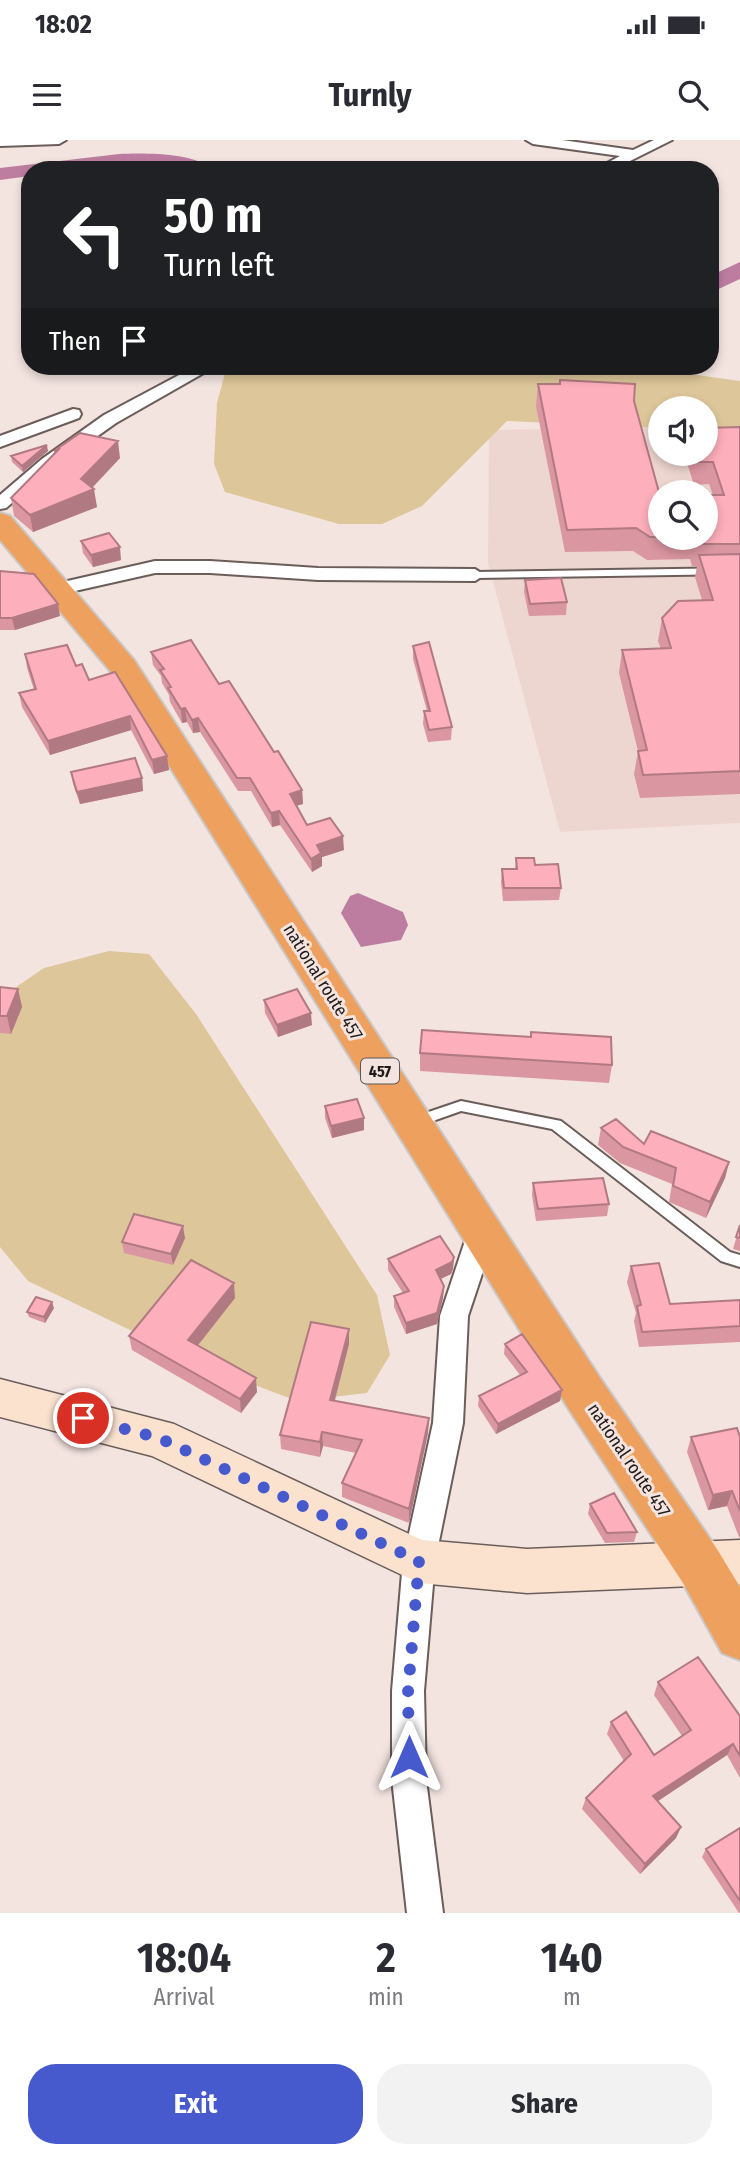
<!DOCTYPE html>
<html lang="en">
<head>
<meta charset="utf-8">
<style>
  :root { --surface:#fff; --page:#f2f2f3; --text:#2b2b33; --muted:#7c7c81; --accent:#4659cd }
  body { margin:0; font-family:"Fira Sans Condensed",sans-serif; background:var(--page); color:var(--text); height:100vh; display:flex; flex-direction:column; font-size:26px; white-space:nowrap }
  * { box-sizing:border-box; margin:0 }
  p { font-size:23px; color:var(--muted) }
  .icon { flex:none; width:38px; height:38px; fill:none; stroke:currentColor; stroke-width:2; stroke-linecap:round; stroke-linejoin:round }
  .map { position:relative; height:1773px; overflow:hidden }
  .drawer { display:flex; flex-direction:column; background:var(--surface); flex:1 }
  .drawer>* { flex:none }
  .guide { position:absolute; left:21px; top:21px; width:698px; height:214px; border-radius:28px; box-shadow:0 4px 10px #0003; background:#202124; color:#fff; overflow:hidden }
  .fabs { position:absolute; left:648px; top:256px; display:grid; gap:14px }
  .fabs a { display:grid; place-items:center; width:70px; height:70px; border-radius:50%; background:var(--surface); box-shadow:0 4px 10px #0003; font-size:35px }
  .pin { position:absolute; display:grid; place-items:center; width:60px; height:60px; color:#fff; margin:-30px; border:4px solid #fff; border-radius:50%; box-shadow:0 2px 7px #0007 }
  .me { position:absolute; width:77px; margin:-38px; rotate:0deg; stroke-linejoin:round; filter:drop-shadow(0 0 5px #0008) }
  .turn { display:flex; align-items:center; gap:24px; height:147px; padding:0 28px; font-size:32px }
  .turn .icon { width:91px; height:91px; stroke-width:2.5 }
  .turn b { display:block; font-size:49px; line-height:60px }
  .then { display:flex; align-items:center; height:66px; padding:0 28px; background:#0003; gap:14px; font-size:26px }
  .eta { display:flex; justify-content:space-evenly; align-items:center; height:119px; text-align:center }
  .eta b { font-size:42px; font-weight:700; line-height:49px }
  .cta { display:flex; gap:14px; margin-top:auto; padding:14px 28px }
  .cta a { flex:1; height:80px; border-radius:28px; background:var(--accent); color:#fff; font-size:28px; font-weight:700; line-height:80px; text-align:center }
  .cta a+a { background:var(--page); color:var(--text) }
  .status { display:flex; justify-content:space-between; align-items:center; height:49px; padding:0 35px; background:var(--surface); direction:ltr }
  .status svg { height:19px; fill:currentColor }
  header { display:flex; justify-content:space-between; align-items:center; height:91px; padding:0 28px; background:var(--surface); font-size:32px; font-weight:700 }
  .map>svg:first-child { display:block }
  .built { fill:#eed6d0; fill-rule:evenodd }
  .green { fill:#ddc699 }
  .water { fill:#bd7da1 }
  .lines { fill:none; stroke-linecap:round; stroke-linejoin:round }
  .river { fill:#bd7da1; fill-rule:evenodd }
  .lane-casing { stroke:#6a5d5a; stroke-width:4 }
  .street-casing { stroke:#6a5d5a; stroke-width:4 }
  .secondary-casing { stroke:#6a5d5a; stroke-width:3 }
  .highway-casing { stroke:#c9c8c8; stroke-width:4 }
  .lane { fill:#fff; fill-rule:evenodd }
  .street { fill:#fff; fill-rule:evenodd }
  .secondary { fill:#fae2cf; fill-rule:evenodd }
  .highway { fill:#eea05f; fill-rule:evenodd }
  .wall { fill:#da96a1 }
  .shaded-wall { fill:#b17a83 }
  .building { fill:#fdafbb; stroke:#b17a83; stroke-width:2 }
  .route { stroke:#4659cd; stroke-width:12; stroke-dasharray:0 21.6 }
  .labels { text-anchor:middle; dominant-baseline:central; stroke-width:6; stroke-linejoin:round; paint-order:stroke }
  .shield { fill:#f3e4e0; stroke:#5f5755; stroke-width:2 }
  .shield-label { font-size:16px; font-weight:bold; fill:#201b19 }
  .street-label { font-size:18px; fill:#201b19; stroke:#f3e4e0 }
</style>
</head>
<body>
<div class="status"><b>18:02</b><svg viewBox="0 0 49 12"><path d="M0 12V9h3v3zM5 12V6h3v6zM10 12V3h3v9zM15 12V0h3v12zM26 1h20v11H26zM47 4h2v5h-2z"/></svg></div>
<header><svg class="icon" aria-label="menu" viewBox="0 0 24 24"><path d="M4 6h16M4 12h16M4 18h16"/></svg>Turnly<svg class="icon" aria-label="search" viewBox="0 0 24 24"><circle cx="10" cy="10" r="6"/><path d="M15 15l6 6"/></svg></header>
<div class="map">
<svg width="740" height="1773" viewBox="0 0 740 1773">
  <rect width="100%" height="100%" fill="#f3e4e0"/>
  <!-- built -->
  <path class="built" d="M740 285V683L560 692 488 423 489 290 660 287V313H705ZM660 352H705V397H660Z"/>
  <!-- green -->
  <path class="green" d="M227 226H490L697 235 740 241V295L705 292V268H660V288L507 281 422 366 382 384H339L225 352 214 324 217 263Z
    M109 811 149 814 196 874 377 1155 390 1215 367 1253 297 1261 207 1227 28 1141 0 1107V858L44 828Z"/>
  <!-- water -->
  <path class="water" d="M358 753 403 772 408 785 401 800 361 807 341 773 350 756Z"/>
  <g class="lines">
    <!-- river -->
    <path class="river" d="M119 14C140 13 198 12 211 30L140 26 30 30V36L0 40V28Z
      M740 122V139L710 153V136Z"/>
    <!-- lane casing -->
    <g class="lane-casing">
      <path id="lane" d="M740 428V434L475 438 470 435 475 432Z
        M461 961 561 981 730 1112 740 1115V1127L721 1121 552 989 461 971 416 987 411 986 410 982 411 978Z"/>
    </g>
    <!-- street casing -->
    <g class="street-casing">
      <path id="street" d="M0 0H66L59 4 0 6Z
        M526 0H562L633 10 654 0H672L612 30H594L620 16 533 4Z
        M196 226H216L116 283 54 327 6 368 0 369V355L42 319 104 275Z
        M73 269 79 270 81 274 79 278 0 307V296Z
        M155 421H210L318 428 475 429 484 435 475 441 318 440 210 433H155L57 455 48 449 50 445Z
        M482 1081 492 1084 496 1092 468 1176 463 1283 435 1421 424 1551 426 1639 443 1773H407L392 1639V1551L403 1421 433 1283 440 1176 468 1092 472 1084Z"/>
    </g>
    <!-- secondary casing -->
    <g class="secondary-casing">
      <path id="secondary" d="M0 1239 174 1284 422 1400 527 1409 740 1400V1444L527 1453 419 1443 152 1316 0 1277Z"/>
    </g>
    <!-- highway casing -->
    <g class="highway-casing">
      <path id="highway" d="M0 373 10 376 134 520 602 1241 717 1409 740 1447V1520L722 1513 683 1443 570 1271 111 532 0 400Z"/>
    </g>
    <!-- lane -->
    <use href="#lane" class="lane"/>
    <!-- street -->
    <use href="#street" class="street"/>
    <!-- secondary -->
    <use href="#secondary" class="secondary"/>
    <!-- highway -->
    <use href="#highway" class="highway"/>
  </g>
  <!-- wall -->
  <path class="wall" d="M538 244 634 261 660 397H705L713 355 709 344 694 345 684 313H705L740 287V654L640 658 634 634 638 611 619 533 622 510 661 509 658 501 662 478 702 460 695 437 697 426H692L690 419 647 420 633 411 565 412 536 266Z
    M48 311 23 332 12 322 11 316Z
    M54 311 120 318 92 348 97 367 33 392 14 376 11 358 55 314Z
    M81 401 121 420 93 427 83 413Z
    M0 431 60 476 15 490H0Z
    M525 440 567 462 566 475 529 476 524 452Z
    M413 506 452 587 451 600 428 602 423 584 424 571H427L413 519Z
    M151 512 219 544 274 612 302 650 303 664 296 666 307 685 344 710 322 717V726L312 732 280 685 272 687 251 651H238L200 592 193 593 187 582 182 583 170 562 169 555 162 543 161 536 153 525Z
    M25 514 76 526 89 540 115 532 167 616 169 630 154 634 131 590 50 615 22 567 19 553 34 550 27 528Z
    M71 632 142 638 143 651 80 664 73 644Z
    M516 718 561 748 559 760 503 761 501 742 502 729H515Z
    M0 847 18 849 22 867 11 894 0 893Z
    M264 860 312 885 278 897 265 873Z
    M531 897 612 925 609 943 420 931V913Z
    M325 966 364 990 332 998 325 978Z
    M601 988 644 1004 729 1022 725 1038 706 1078 669 1062 672 1044 620 1023 598 1005Z
    M533 1043 609 1064 607 1076 536 1081 532 1055Z
    M740 1085V1111L733 1109Z
    M185 1098 173 1125 124 1113 122 1102Z
    M454 1117 453 1129 451 1134 441 1139 444 1146 443 1158 437 1184 406 1194 394 1167V1156L403 1153 388 1130V1119Z
    M631 1126 670 1164 740 1160V1202L639 1207 634 1181 636 1173 627 1142Z
    M235 1158 198 1205 257 1252 241 1273 132 1210 129 1196Z
    M54 1168 45 1183 29 1177 27 1172Z
    M349 1189V1204L335 1261 429 1278 428 1293 409 1383 342 1357V1343L356 1313 323 1306 320 1317 281 1309 280 1295Z
    M505 1204 562 1250 560 1261 496 1294 478 1266 479 1256 520 1235 504 1214Z
    M691 1297H740V1398L739 1397 727 1366 708 1370 687 1312Z
    M590 1364 637 1392 634 1402 605 1403 588 1374Z
    M658 1542 740 1576V1638L727 1615 658 1661 681 1687 676 1698 640 1734 582 1669 586 1658 624 1621 607 1594 611 1582 654 1615 682 1596 654 1555Z
    M740 1688V1773H739L702 1717 706 1709Z"/>
  <!-- shaded-wall -->
  <path class="shaded-wall" d="M118 301 120 318 89 351 94 349 97 367 33 392 30 375 81 339Z
    M47 305 48 311 23 332 22 326Z
    M120 407 121 420 93 427 91 415Z
    M58 464 60 476 15 490 12 478Z
    M185 568 187 582 182 583 181 569Z
    M130 576 131 590 50 615 48 601Z
    M198 578 200 592 193 593 192 580Z
    M167 616 169 630 154 634 152 620Z
    M142 638 143 651 80 664 77 652Z
    M302 650 303 664 291 667 290 654Z
    M279 671 280 685 272 687 271 673Z
    M343 696 344 710 322 717V726L312 732 311 719 317 705Z
    M18 849 22 867 11 894 7 876Z
    M311 873 312 885 278 897 277 885Z
    M364 978V990L332 998 331 986Z
    M729 1022 725 1038 706 1078 710 1062Z
    M183 1086 185 1098 173 1125 171 1114Z
    M454 1117 453 1129 451 1134 436 1141V1130Z
    M234 1143 235 1158 191 1214 188 1200Z
    M444 1146 443 1158 437 1184 406 1194V1183Z
    M52 1162 54 1168 45 1183 44 1177Z
    M349 1189V1204L331 1274 330 1260Z
    M256 1238 257 1252 241 1273 240 1259Z
    M562 1250 560 1261 496 1294 498 1284Z
    M429 1278 428 1293 409 1383V1369Z
    M322 1292 323 1306 320 1317V1302Z
    M732 1351 727 1366 708 1370 713 1355Z
    M733 1604 727 1615 649 1667 653 1656Z
    M681 1687 676 1698 640 1734 645 1724Z"/>
  <!-- building -->
  <path class="building" d="M560 240 635 244 634 261 660 356V397H650L636 388 567 390 538 244H560Z
    M740 287V404H696L694 397H705V355H724L713 322H698L695 313H705V288Z
    M80 293 118 301 81 339 94 349 30 375 11 358 60 308 54 311Z
    M47 305 22 326 11 316Z
    M109 393 120 407 91 415 81 401Z
    M740 414V631L643 635 638 611 647 610 622 510 671 508 662 478 678 461 713 460 699 415Z
    M0 431 34 434 58 464 12 478H0Z
    M561 438 567 462 530 464 525 440Z
    M191 500 219 544 229 541 274 612 278 611 302 650 290 654 307 685 330 678 343 696 317 705 321 713 311 719 279 671 271 673 250 638H237L198 578 192 580 185 568 181 569 168 548 171 547 160 530 164 529 151 512Z
    M429 502 452 587 429 590 424 571H430L413 506Z
    M67 505 76 526 82 524 89 540 115 532 167 616 152 620 130 576 48 601 19 553 36 549 25 514Z
    M135 618 142 638 77 652 71 632Z
    M516 718H534L535 725 558 724 561 748H504L502 729H517Z
    M0 847 18 849 7 876H0Z
    M297 849 311 873 277 885 264 860Z
    M422 890 531 897V892L611 897 612 925 420 913Z
    M357 959 364 978 331 986 325 966Z
    M616 979 644 1004 651 991 729 1022 710 1062 673 1046 676 1028 623 1007 601 988Z
    M603 1038 609 1064 538 1069 533 1043Z
    M134 1074 183 1086 171 1114 122 1102Z
    M740 1085V1098L736 1097Z
    M440 1096 454 1117 452 1122 436 1130 444 1146 437 1173 406 1183 394 1156 409 1151 388 1119Z
    M191 1120 234 1143 188 1200 256 1238 240 1259 129 1196Z
    M659 1123 670 1164 740 1160V1186L642 1192 637 1166 641 1165 631 1126Z
    M36 1157 52 1162 44 1177 27 1172Z
    M311 1182 349 1189 330 1260 429 1278 409 1369 342 1343 362 1300 322 1292 320 1302 280 1295Z
    M522 1194 562 1250 498 1284 479 1256 527 1232 505 1204Z
    M737 1288 740 1297V1371L732 1351 713 1355 691 1297Z
    M614 1353 637 1392 607 1393 590 1364Z
    M698 1517 740 1576V1616L733 1604 653 1656 681 1687 645 1724 586 1658 631 1614 611 1582 626 1572 654 1615 691 1590 658 1542Z
    M740 1688V1761L706 1709Z"/>
  <g class="lines">
    <!-- route -->
    <path class="route" d="M83 1278 159 1298 419 1421 408 1552 409 1617"/>
  </g>
  <g class="labels">
    <!-- shield labels -->
    <rect class="shield" x="361" y="918.5" width="38" height="25" rx="5"/>
    <g class="shield-label">
      <text x="380" y="931">457</text>
    </g>
    <!-- street labels -->
    <g class="street-label">
      <text transform="translate(323 842) rotate(58)">national route 457</text>
      <text transform="translate(629 1320) rotate(56)">national route 457</text>
    </g>
  </g>
</svg>
<div class="fabs">
<a><svg class="icon" aria-label="sound" viewBox="0 0 24 24"><path d="M4 9h4l5-4v14l-5-4H4zM17 9q2 3 0 6"/></svg></a>
<a><svg class="icon" aria-label="search" viewBox="0 0 24 24"><circle cx="10" cy="10" r="6"/><path d="M15 15l6 6"/></svg></a>
</div>
<div class="pin" style="left:83px;top:1278px;background:#d93025"><svg class="icon" aria-label="arrive" viewBox="0 0 24 24"><path d="M6 21V4h12l-3 4 3 4H6"/></svg></div>
<svg class="me" style="left:409px;top:1617px" viewBox="-20 -20 40 40"><path d="M0-17L14 15 0 8-14 15z" fill="#4659cd" stroke="#fff" stroke-width="4"/></svg>
<div class="guide">
<div class="turn"><svg class="icon" aria-label="left" viewBox="0 0 24 24"><path d="M17 20v-9H6M10 6l-5 5 5 5"/></svg><div><b>50 m</b>Turn left</div></div>
<div class="then">Then<svg class="icon" aria-label="arrive" viewBox="0 0 24 24"><path d="M6 21V4h12l-3 4 3 4H6"/></svg></div>
</div>
</div>
<section class="drawer">
<div class="eta">
<div><b>18:04</b><p>Arrival</p></div>
<div><b>2</b><p>min</p></div>
<div><b>140</b><p>m</p></div>
</div>
<div class="cta"><a>Exit</a><a>Share</a></div>
</section>
</body>
</html>
